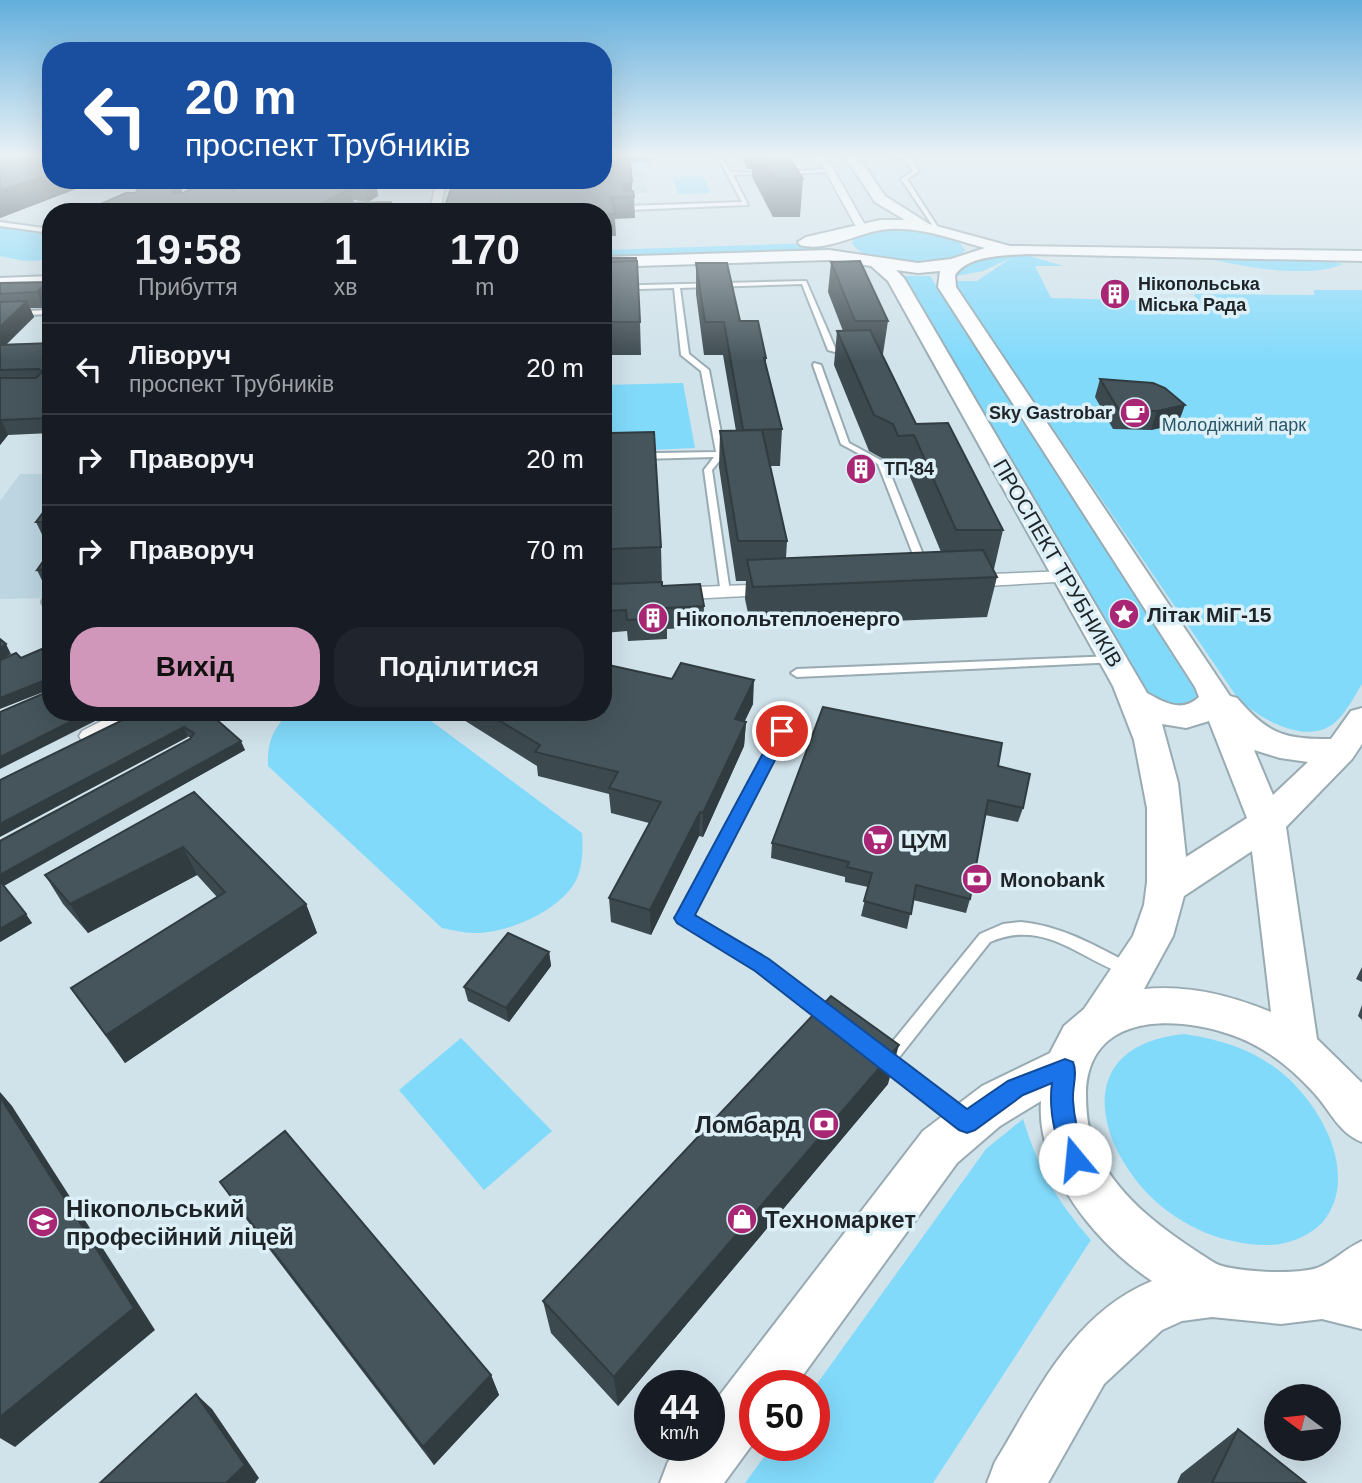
<!DOCTYPE html>
<html lang="uk">
<head>
<meta charset="utf-8">
<style>
  :root { --surface:#171b24; --page:#20242c; --text:#f1f3f6; --muted:#9ea1a6; --line:#363941; --accent:#d097bb }
  body { margin:0; font-family:Arial,sans-serif; background:var(--page); color:var(--text); height:100vh; display:flex; flex-direction:column; font-size:26px; white-space:nowrap }
  * { box-sizing:border-box; margin:0 }
  p { font-size:23px; color:var(--muted) }
  .icon { flex:none; width:38px; height:38px; fill:none; stroke:currentColor; stroke-width:2; stroke-linecap:round; stroke-linejoin:round }
  .map { position:relative; flex:1; overflow:hidden }
  .drawer { position:absolute; left:42px; top:203px; width:570px; height:518px; display:flex; flex-direction:column; background:var(--surface); border-radius:28px; box-shadow:0 7px 28px #0002 }
  .drawer>* { flex:none }
  .hud { position:absolute; left:42px; top:42px; width:570px; height:147px; border-radius:28px; box-shadow:0 7px 28px #0002; background:#1a4fa0; color:#fff; overflow:hidden }
  .needle { width:46px; rotate:285deg }
  .tools { position:absolute; left:1264px; top:1384px; display:grid; gap:14px }
  .tools a { display:grid; place-items:center; width:77px; height:77px; border-radius:50%; background:var(--surface); box-shadow:0 7px 28px #0002; font-size:35px }
  .speed { position:absolute; left:634px; top:1370px; display:flex; gap:14px; font-size:35px; font-weight:700; text-align:center }
  .speed>* { display:grid; place-content:center; width:91px; height:91px; border-radius:50%; background:var(--surface); box-shadow:0 7px 28px #0002; line-height:1 }
  .speed small { font-size:18px; font-weight:400 }
  .speed .limit { border:10px solid #d22; background:#fff; color:#111 }
  .pin { position:absolute; display:grid; place-items:center; width:60px; height:60px; color:#fff; margin:-30px; border:4px solid #fff; border-radius:50%; box-shadow:0 2px 7px #0007 }
  .me { position:absolute; width:77px; margin:-38px; rotate:343deg; stroke-linejoin:round; filter:drop-shadow(0 0 5px #0008) }
  .turn { display:flex; align-items:center; gap:24px; height:147px; padding:0 28px; font-size:32px }
  .turn .icon { width:91px; height:91px; stroke-width:2.5 }
  .turn b { display:block; font-size:49px; line-height:60px }
  .eta { display:flex; justify-content:space-evenly; align-items:center; height:119px; text-align:center }
  .eta b { font-size:42px; font-weight:700; line-height:49px }
  .button { display:flex; gap:14px; margin-top:auto; padding:14px 28px }
  .button a { flex:1; height:80px; border-radius:28px; background:var(--accent); color:#111; font-size:28px; font-weight:700; line-height:80px; text-align:center }
  .button a+a { background:var(--page); color:var(--text) }
  ul { padding:0; list-style:none }
  li { display:flex; align-items:center; gap:21px; height:91px; padding:0 28px; border-top:2px solid var(--line) }
  li div { flex:1 }
  li b { display:block; font-size:26px }
  li em { font-style:normal }
  .map>svg:first-child { display:block }
  .built { fill:#bcd5e0 }
  .green { fill:#82dafb }
  .lines { fill:none; stroke-linecap:round; stroke-linejoin:round }
  .lane-casing { stroke:#99abb2; stroke-width:4 }
  .street-casing { stroke:#99abb2; stroke-width:3 }
  .secondary-casing { stroke:#99abb2; stroke-width:4 }
  .lane { fill:#fff; fill-rule:evenodd }
  .street { fill:#fff; fill-rule:evenodd }
  .secondary { fill:#fff; fill-rule:evenodd }
  .wall { fill:#3c494f }
  .shaded-wall { fill:#313c40 }
  .building { fill:#46555c; stroke:#313c40; stroke-width:2 }
  .route { fill:#1a73e8; stroke:#114b97; stroke-width:2 }
  .labels { text-anchor:middle; dominant-baseline:central; stroke-width:7; stroke-linejoin:round; paint-order:stroke }
  .far-poi-label { font-size:18px; font-weight:bold; fill:#1e2427; stroke:#ddf0f7; text-anchor:start }
  .far-park-label { font-size:18px; fill:#2a5667; stroke:#ddf0f7 }
  .street-label { font-size:21px; fill:#1e2427; stroke:#ddf0f7 }
  .poi-label { font-size:21px; font-weight:bold; fill:#1e2427; stroke:#ddf0f7; text-anchor:start }
  .near-poi-label { font-size:24px; font-weight:bold; fill:#1e2427; stroke:#ddf0f7; text-anchor:start }
</style>
</head>
<body>
<div class="map">
<svg width="1362" height="1483" viewBox="0 0 1362 1483">
  <rect width="100%" height="100%" fill="#d0e2ea"/>
  <!-- built -->
  <path class="built" d="M604 159H645L647 193 525 194 604 180Z
    M20 474H51V598L0 599V501Z"/>
  <!-- green -->
  <path class="green" d="M704 176 710 193 678 194 673 177Z
    M0 224 51 231V260L24 261 0 256Z
    M917 228 957 239 965 250C950 272 864 267 852 243L854 238 872 230Z
    M815 243 826 248 819 251 604 258V250Z
    M1026 249 1029 256 1064 266H1035L1051 298 1197 302 1194 294 1314 295V290H1362V684C1354 697 1345 715 1333 724 1305 745 1261 719 1239 700L952 281H977L1011 258 983 271 951 277C966 260 993 256 1014 253L1015 256Z
    M1207 258 1332 261 1343 264C1311 279 1241 267 1207 258Z
    M899 276H930L1200 698 1185 709 1152 701Z
    M683 383 695 448 604 452V385Z
    M290 712H419L582 833C583 848 583 861 578 876 565 909 508 934 474 933 464 933 453 930 442 928L268 766C267 743 273 728 290 712Z
    M1184 1034C1218 1039 1249 1048 1277 1069 1320 1101 1362 1176 1322 1223 1307 1238 1284 1246 1264 1245 1223 1244 1183 1227 1153 1199 1092 1139 1075 1045 1184 1034Z
    M461 1038 552 1131 484 1190 399 1090Z
    M1023 1119C1039 1170 1056 1200 1091 1240L933 1483H745L772 1446H814V1388L986 1149Z"/>
  <g class="lines">
    <!-- lane casing -->
    <g class="lane-casing">
      <path id="lane" d="M887 154H895L911 159 919 171 907 179 939 229H935L901 179 913 171 907 161Z
        M721 158 731 172 769 173 733 175 748 205 628 210 625 208 628 206 742 202 719 159Z
        M829 169 831 172 784 174 781 172Z
        M64 180H266L269 182 266 184 62 183Z
        M361 180H441L444 182 441 184 359 183Z
        M0 222 51 229V233L0 226Z
        M806 281 836 350 835 352 828 350 802 284 680 288 689 354 709 370 725 454 712 470 730 592 729 594H721L704 470 714 457 604 460V454L716 452 701 371 681 355 674 288 604 290V286Z
        M51 310V314L0 316V312Z
        M814 363 821 365 849 443 886 463 928 567 927 569H919L918 567 878 464 841 444 813 365Z
        M51 599V605L43 604 42 602 43 600Z
        M1114 656 1118 658 1120 660 1118 662 797 677 791 673 797 669Z
        M782 727 788 731 692 916 767 961 837 1013 839 1018 837 1023 831 1025 825 1023 757 969 679 922 677 918 776 731Z
        M1021 922C1062 926 1096 946 1132 965L1135 969 1132 973 1127 975C1079 959 1045 918 990 942L897 1060 970 1114 972 1120 970 1126 964 1128 958 1126 875 1062 873 1057 875 1052 881 1050 885 1051 980 934 1003 924Z"/>
    </g>
    <!-- street casing -->
    <g class="street-casing">
      <path id="street" d="M816 154H825L865 225 864 227 855 225Z
        M436 180H446L440 212H430Z
        M1067 571 1076 577 1074 581 967 587 957 581 967 575Z
        M775 584 782 586 785 590 782 594 670 600 660 594 670 588Z
        M119 712H149L146 717 98 741H82L79 736 82 731Z"/>
    </g>
    <!-- secondary casing -->
    <g class="secondary-casing">
      <path id="secondary" d="M843 154H857L885 196 929 224 1010 246 1362 251V261L1026 254C1003 256 969 255 955 275L956 287 1230 696 1237 698C1268 734 1283 739 1331 739L1351 711 1362 708V744L1352 759 1286 827 1317 1039 1362 1083V1142C1339 1133 1331 1112 1315 1094 1292 1068 1263 1045 1229 1034 1172 1015 1089 1014 1086 1092 1086 1110 1087 1127 1094 1144 1112 1192 1158 1226 1199 1253 1206 1257 1214 1264 1222 1266 1245 1272 1294 1275 1317 1268 1333 1262 1346 1248 1362 1241V1329L1322 1319 1281 1324 1212 1317 1182 1321 1162 1330 1104 1384 1048 1483H987L995 1462C1037 1393 1072 1314 1152 1281 1097 1244 1036 1172 1041 1101L1000 1126 957 1163 795 1386H754V1442L724 1483H660L668 1462 681 1446H709V1409L923 1131 982 1086 1050 1053 1064 1026 1084 1009 1133 936 1144 905 1147 882V808L1134 740 1113 686 888 281 871 266 829 260 604 267V257L829 250 918 263 951 259 985 248C954 240 922 227 890 229 861 230 829 253 800 245L798 242 806 237 880 220H905L875 202ZM896 270 918 273 940 271 938 287 1195 687 1199 697C1182 713 1165 703 1147 693L904 278ZM1209 721 1247 818 1186 857 1178 783 1162 724 1186 728ZM1254 750 1280 758 1308 762 1273 795ZM1252 851 1271 1012C1229 995 1189 985 1144 989L1173 936 1184 896Z
        M51 276V286L0 288V278Z"/>
    </g>
    <!-- lane -->
    <use href="#lane" class="lane"/>
    <!-- street -->
    <use href="#street" class="street"/>
    <!-- secondary -->
    <use href="#secondary" class="secondary"/>
  </g>
  <!-- wall -->
  <path class="wall" d="M0 154H51V180L81 187 0 218Z
    M604 154H649L650 162H630L632 191 634 197 635 218 615 219 616 236H604Z
    M740 154H787L803 179 800 217H773L752 177V169H747Z
    M254 180H375L378 196 368 202 353 200 354 203 391 202 393 212H87V210L183 193 234 190Z
    M831 262 888 321 883 354H882L916 424 1003 530 994 569H992L997 577 987 617 751 627 745 599 746 581H736L719 467 720 431H736L723 355H704L696 294V263L766 358V366L782 429 780 466H770L787 541 786 558 941 552 908 472H893L887 461 869 451 834 365 837 331H843L828 292Z
    M48 282 51 289V300L43 308H30L34 317 6 344 51 343V433L8 435 0 445V283Z
    M610 322H640L641 355H612Z
    M1100 379 1178 424 1151 430 1113 429 1095 397Z
    M51 502V545H47L36 522Z
    M661 547 662 586 704 606 703 627 667 629V639L628 641 627 631 604 633V588H611L612 584 610 549Z
    M51 550V593H48L37 570Z
    M753 704 744 721 746 722 744 746 703 837 699 836 651 935 611 922 609 898 649 823 611 813 609 794 538 776 537 766 451 712H604Z
    M139 712H227L215 719 245 750 4 886 32 923 0 942V841L191 738Z
    M998 766 1023 808 1018 822 985 815 970 899 966 913 913 900 907 929 861 916 868 887 845 882V877L771 858 772 843Z
    M194 792 306 904 317 933 125 1063 71 988 217 897 197 875 88 933 63 904 45 875Z
    M549 952 551 966 509 1022 468 1001 464 987Z
    M1362 967V982L1356 979Z
    M1362 1005V1020L1358 1016Z
    M888 1084 618 1406 551 1333 543 1301Z
    M220 1182 491 1375 499 1395 434 1465 237 1207Z
    M1238 1429 1306 1483H1177L1181 1474Z"/>
  <!-- shaded-wall -->
  <path class="shaded-wall" d="M51 173V180H79L81 187 0 218V191Z
    M365 180H375L378 196 368 202 364 181Z
    M632 182V197H622V186Z
    M180 185 187 206 171 190Z
    M351 188 355 209 349 212H305Z
    M391 202 393 212H387Z
    M48 282 51 289V300L43 308 37 292Z
    M27 301 34 317 0 351V327Z
    M1185 405 1178 424 1151 430 1157 411Z
    M1 420 8 435 0 445V421Z
    M6 644 11 654 0 660V648Z
    M48 679 51 689 0 709V698Z
    M754 680 753 704 734 744 735 719Z
    M90 712H113L0 769V757Z
    M207 712H227L211 721Z
    M746 722 744 746 703 837V813Z
    M184 727 188 737 0 837V824Z
    M241 741 245 750 3 886 0 882V875Z
    M700 812 699 836 651 935 650 910Z
    M183 847 197 875 88 933 70 904Z
    M306 904 317 933 125 1063 106 1035Z
    M26 914 32 923 0 942V929Z
    M549 952 551 966 509 1022 506 1008Z
    M899 1045 888 1084 618 1406 614 1377Z
    M0 1092 12 1106 155 1330 15 1447 0 1438Z
    M491 1375 499 1395 434 1465 423 1447Z
    M196 1394 212 1409 259 1478 255 1483H226Z"/>
  <!-- building -->
  <path class="building" d="M0 154H51V156H0Z
    M604 154H629L632 182 622 186 626 191H633L634 197H611L615 214H604V212H443L454 180H604Z
    M760 154H787L803 179 775 180Z
    M0 165H51V173L0 191Z
    M254 180H298V182L351 188 305 212H234L221 210 218 212H97L87 210 126 193H136L137 190 161 184 180 185 171 190 174 193H183L197 186 234 190Z
    M391 202 387 212H346L350 203Z
    M611 258H636V261L611 262Z
    M637 261 640 322H610V262Z
    M860 261 888 321H855L831 262Z
    M696 263H727L740 321H758L766 358H764L782 429 743 430 724 322H705Z
    M48 282 37 292 0 294V283Z
    M27 301 0 327V302Z
    M870 330 916 424 948 423 1003 530H956L914 435 898 436 893 424 874 415 837 331Z
    M51 343V418L1 420 0 421V378H36L42 372 39 369 0 370V345Z
    M1100 379 1153 383 1165 388 1185 405 1157 411 1119 410Z
    M762 430 787 541H738L720 431Z
    M654 432 661 547 610 549 611 433Z
    M51 502V522H36Z
    M51 550V569L37 570Z
    M983 550 997 577 753 587 747 560Z
    M662 582V586L700 584 704 606 666 608 667 618 627 620 626 610 604 611V588H611V584Z
    M0 639 6 644 0 648Z
    M51 645V712H90L0 757V712L47 692 48 679 0 698V660L16 653 21 658Z
    M681 663 754 680 735 719 746 722 703 813 700 812 650 910 609 898 661 802 609 788 618 772 535 752 540 745 485 712H604V664L672 679Z
    M823 707 1002 743 998 766 1030 774 1023 808 988 800 970 899 916 885 911 914 864 901 872 873 847 867 849 862 772 843Z
    M139 712H208L241 741 0 875V841L190 739 194 733 184 727 0 824V780Z
    M194 792 306 904 106 1035 71 988 225 892 183 847 70 904 45 875Z
    M0 881 26 914 0 929Z
    M508 933 549 952 506 1008 464 987Z
    M831 996 899 1045 614 1377 543 1301Z
    M0 1097 134 1308 0 1417Z
    M285 1131 491 1375 423 1447 220 1182Z
    M196 1394 245 1465 226 1483H100Z
    M1238 1429 1306 1483H1212Z"/>
  <!-- sky -->
  <linearGradient id="sky" x2="0" y2="1"><stop stop-color="#62aedc"/><stop offset="0.43" stop-color="#eaf2f6"/><stop offset="1" stop-color="#eaf2f6" stop-opacity="0"/></linearGradient>
  <rect width="1362" height="362" fill="url(#sky)"/>
  <!-- route -->
  <path class="route" d="M782 725 790 731 695 915 769 959 967 1109 1008 1081 1065 1059 1073 1062C1078 1074 1072 1087 1073 1100 1074 1121 1080 1139 1086 1159L1083 1167 1075 1170 1067 1167C1056 1141 1048 1112 1052 1083L1023 1095 975 1130 967 1133 959 1130 755 971 677 923 674 918 677 913 775 731Z"/>
  <!-- icons -->
  <defs>
    <g id="building-disc" transform="scale(1.575)"><circle r="9.5" fill="#a82673" stroke="#ddf0f7"/><path d="M-4-6H4V6H1V3H-1V6H-4ZM-2.5-4.3h1.7v1.8h-1.7ZM.8-4.3h1.7v1.8H.8ZM-2.5-1h1.7V.8h-1.7ZM.8-1h1.7V.8H.8Z" fill="#fff"/></g>
    <g id="cafe-disc" transform="scale(1.575)"><circle r="9.5" fill="#a82673" stroke="#ddf0f7"/><path d="M-5.5-4.5H6V0H3Q3 3.5 0 3.5H-2.5Q-5.5 3.5-5.5 0ZM3-3.2v2h1.7v-2ZM-6 4.5H4V6H-6Z" fill="#fff"/></g>
    <g id="sight-disc" transform="scale(1.575)"><circle r="9.5" fill="#a82673" stroke="#ddf0f7"/><path d="M0-6L1.8-2.2L6-1.7L2.9 1.2L3.7 5.4L0 3.3L-3.7 5.4L-2.9 1.2L-6-1.7L-1.8-2.2Z" fill="#fff"/></g>
    <g id="supermarket-disc" transform="scale(1.575)"><circle r="9.5" fill="#a82673" stroke="#ddf0f7"/><path d="M-6-5.5h2.5l.6 2H6L4.5 2H-2.5L-4.4-4H-6ZM-1.5 3.2a1.3 1.3 0 1 0 .1 0ZM3 3.2a1.3 1.3 0 1 0 .1 0Z" fill="#fff"/></g>
    <g id="bank-disc" transform="scale(1.575)"><circle r="9.5" fill="#a82673" stroke="#ddf0f7"/><path d="M-6-4H6V4H-6ZM0-2.3a2.3 2.3 0 1 0 0 4.6a2.3 2.3 0 1 0 0-4.6Z" fill="#fff"/></g>
    <g id="shop-disc" transform="scale(1.575)"><circle r="9.5" fill="#a82673" stroke="#ddf0f7"/><path d="M-5-2.5h2.3a2.7 3.5 0 0 1 5.4 0H5L5.5 6h-11ZM-1.5-2.5h3a1.5 2.3 0 0 0-3 0Z" fill="#fff"/></g>
    <g id="university-disc" transform="scale(1.575)"><circle r="9.5" fill="#a82673" stroke="#ddf0f7"/><path d="M0-5L7-2L0 1L-7-2ZM-4 1L0 2.5L4 1V4Q0 6-4 4Z" fill="#fff"/></g>
  </defs>
  <g fill-rule="evenodd">
    <use href="#building-disc" x="1115" y="294"/>
    <use href="#cafe-disc" x="1135" y="413"/>
    <use href="#building-disc" x="861" y="469"/>
    <use href="#sight-disc" x="1124" y="614"/>
    <use href="#building-disc" x="653" y="618"/>
    <use href="#supermarket-disc" x="878" y="840"/>
    <use href="#bank-disc" x="977" y="879"/>
    <use href="#bank-disc" x="824" y="1124"/>
    <use href="#shop-disc" x="742" y="1219"/>
    <use href="#university-disc" x="43" y="1222"/>
  </g>
  <g class="labels">
    <!-- far-poi labels -->
    <g class="far-poi-label">
      <text x="1138" y="284">Нiкопольська<tspan x="1138" dy="21">Міська Рада</tspan></text>
      <text x="1112" y="413" text-anchor="end">Sky Gastrobar</text>
      <text x="884" y="469">ТП-84</text>
    </g>
    <!-- far-park labels -->
    <g class="far-park-label">
      <text x="1234" y="425">Молодіжний парк</text>
    </g>
    <!-- street labels -->
    <g class="street-label">
      <text transform="translate(1058 563) rotate(60)">ПРОСПЕКТ ТРУБНИКІВ</text>
    </g>
    <!-- poi labels -->
    <g class="poi-label">
      <text x="1147" y="614">Літак МіГ-15</text>
      <text x="676" y="618">Нікопольтеплоенерго</text>
      <text x="901" y="840">ЦУМ</text>
      <text x="1000" y="879">Monobank</text>
    </g>
    <!-- near-poi labels -->
    <g class="near-poi-label">
      <text x="801" y="1124" text-anchor="end">Ломбард</text>
      <text x="66" y="1208">Нікопольський<tspan x="66" dy="28">професійний ліцей</tspan></text>
      <text x="765" y="1219">Техномаркет</text>
    </g>
  </g>
</svg>
<div class="tools">
<a><svg class="needle" viewBox="-14 -14 28 28"><path d="M0-13l5 13h-10z" fill="#e53935"/><path d="M0 13l5-13h-10z" fill="#9ea1a6"/></svg></a>
</div>
<div class="speed"><div>44<small>km/h</small></div><div class="limit">50</div></div>
<div class="pin" style="left:782px;top:731px;background:#d93025"><svg class="icon" aria-label="arrive" viewBox="0 0 24 24"><path d="M6 21V4h12l-3 4 3 4H6"/></svg></div>
<svg class="me" style="left:1075px;top:1159px" viewBox="-20 -20 40 40"><circle r="19" fill="#fff"/><path d="M0-13L10 11 0 6-10 11z" fill="#1a73e8"/></svg>
<div class="hud">
<div class="turn"><svg class="icon" aria-label="left" viewBox="0 0 24 24"><path d="M17 20v-9H6M10 6l-5 5 5 5"/></svg><div><b>20 m</b>проспект Трубників</div></div>
</div>
<section class="drawer">
<div class="eta">
<div><b>19:58</b><p>Прибуття</p></div>
<div><b>1</b><p>хв</p></div>
<div><b>170</b><p>m</p></div>
</div>
<ul>
<li><svg class="icon" aria-label="left" viewBox="0 0 24 24"><path d="M17 20v-9H6M10 6l-5 5 5 5"/></svg><div><b>Ліворуч</b><p>проспект Трубників</p></div><em>20 m</em></li>
<li><svg class="icon" aria-label="right" viewBox="0 0 24 24"><path d="M7 20v-9h11M14 6l5 5-5 5"/></svg><div><b>Праворуч</b></div><em>20 m</em></li>
<li><svg class="icon" aria-label="right" viewBox="0 0 24 24"><path d="M7 20v-9h11M14 6l5 5-5 5"/></svg><div><b>Праворуч</b></div><em>70 m</em></li>
</ul>
<div class="button"><a>Вихід</a><a>Поділитися</a></div>
</section>
</div>
</body>
</html>
